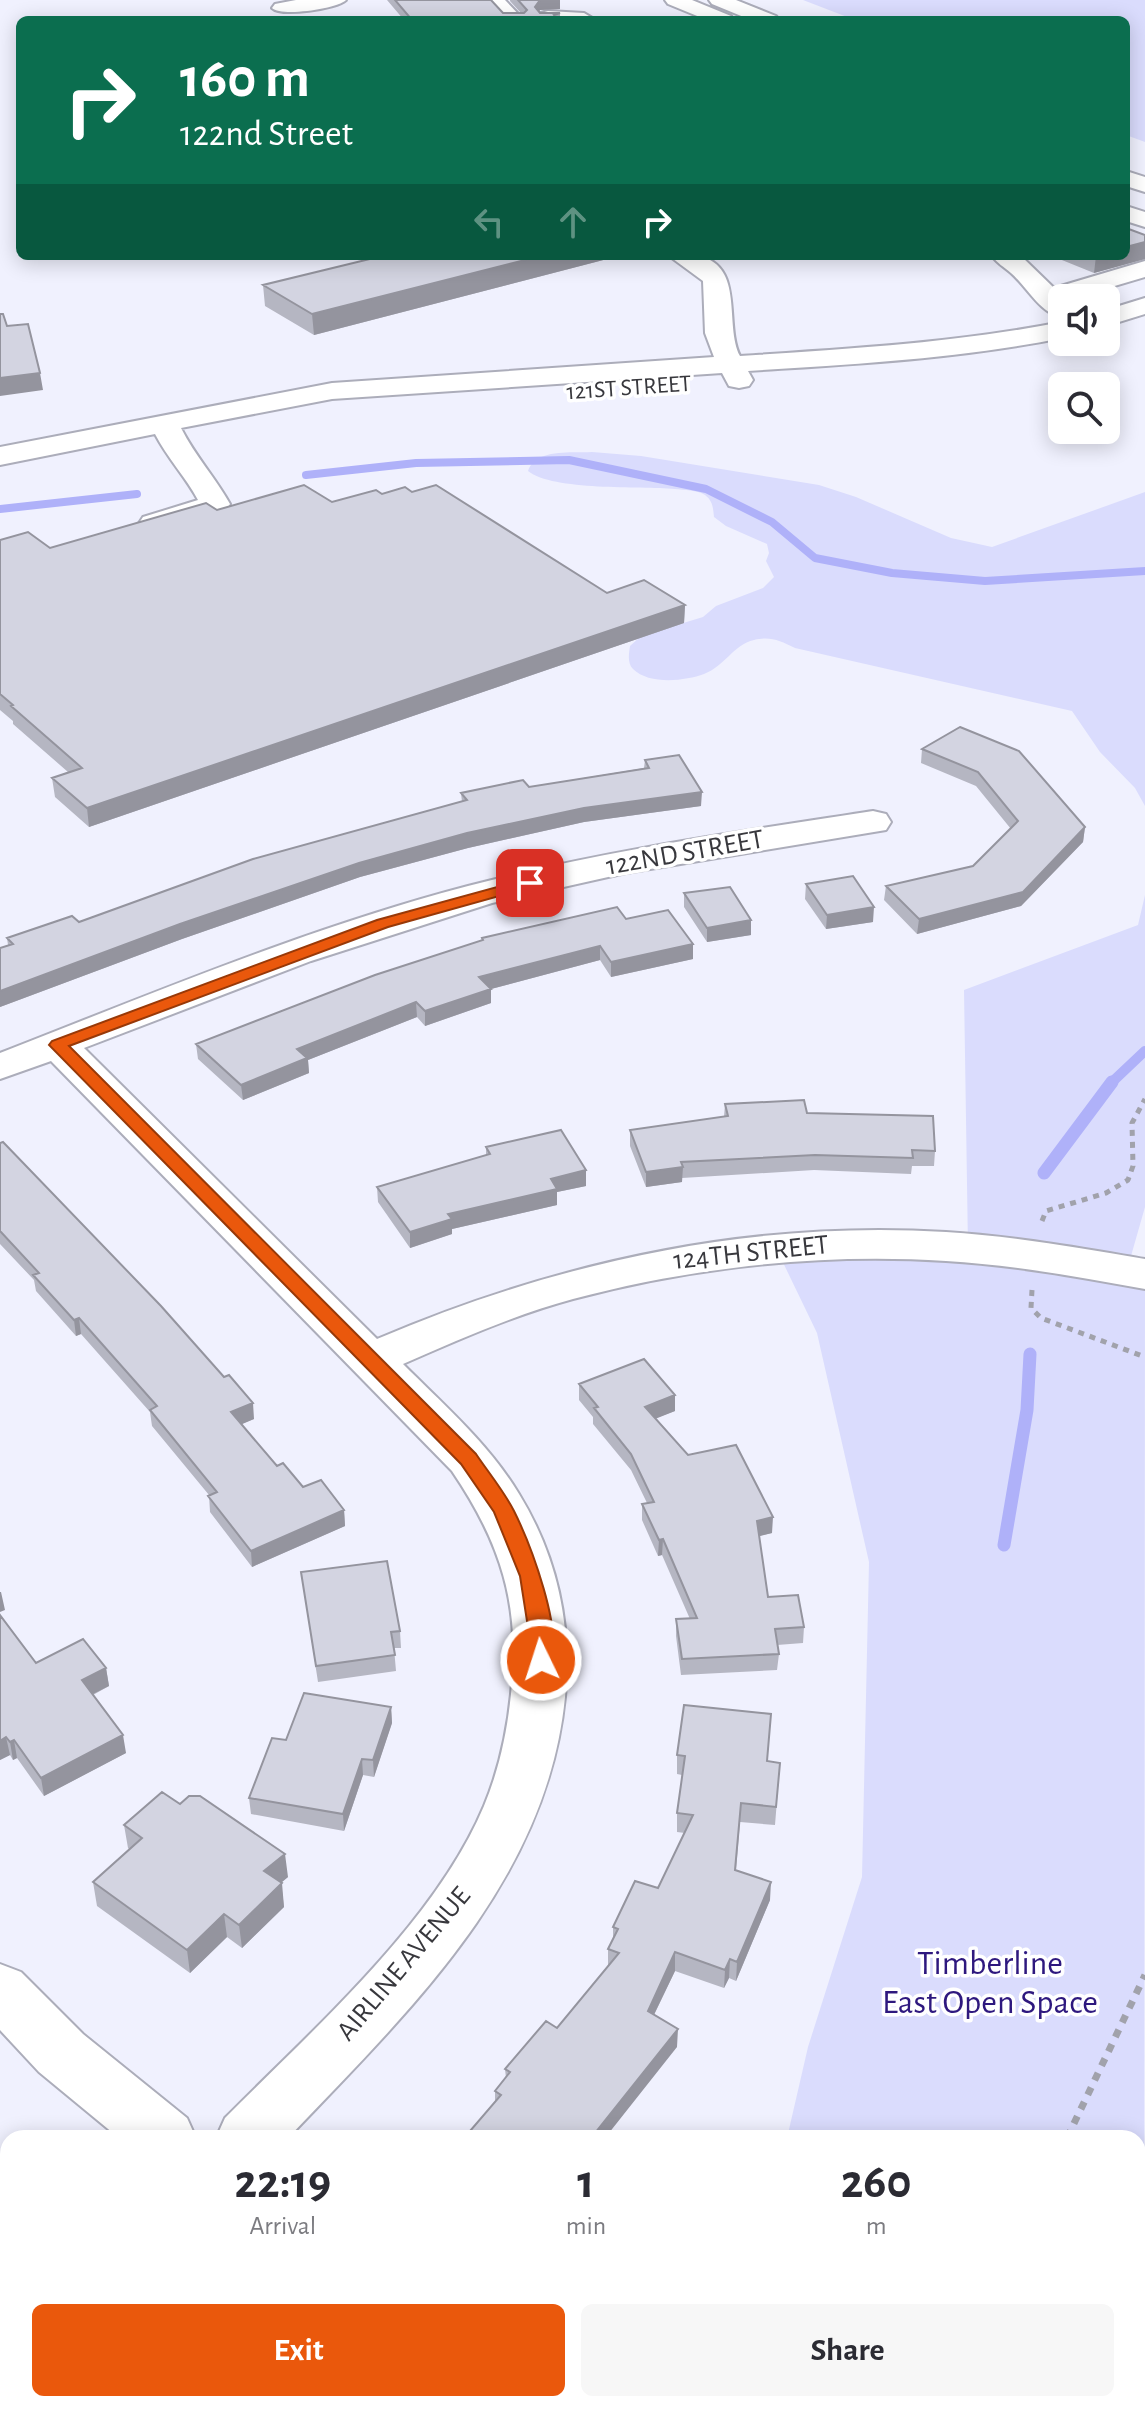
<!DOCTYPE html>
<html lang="en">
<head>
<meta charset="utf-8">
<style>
  :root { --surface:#fff; --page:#f7f7f7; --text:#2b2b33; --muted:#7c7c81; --accent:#ea580c }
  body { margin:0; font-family:"Alegreya Sans",sans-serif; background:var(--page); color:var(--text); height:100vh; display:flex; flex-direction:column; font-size:30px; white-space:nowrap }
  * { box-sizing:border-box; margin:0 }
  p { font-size:26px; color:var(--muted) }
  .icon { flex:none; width:44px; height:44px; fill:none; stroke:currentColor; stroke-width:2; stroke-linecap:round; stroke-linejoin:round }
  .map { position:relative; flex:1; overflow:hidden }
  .details { position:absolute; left:0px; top:2130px; width:1146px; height:282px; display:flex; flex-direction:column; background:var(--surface); border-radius:24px 24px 0 0; box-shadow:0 4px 20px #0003 }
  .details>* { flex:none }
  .banner { position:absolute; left:16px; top:16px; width:1114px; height:244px; border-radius:12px; box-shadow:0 4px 20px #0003; background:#0b6e4f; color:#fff; overflow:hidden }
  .buttons { position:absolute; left:1048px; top:284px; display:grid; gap:16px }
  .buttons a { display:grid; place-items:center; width:72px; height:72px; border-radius:12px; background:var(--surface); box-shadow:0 4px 20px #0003; font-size:40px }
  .pin { position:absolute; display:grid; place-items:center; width:68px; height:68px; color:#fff; margin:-34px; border-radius:16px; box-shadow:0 4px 12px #0006 }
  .me { position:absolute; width:88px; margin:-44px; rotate:356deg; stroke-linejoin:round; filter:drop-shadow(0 0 6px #0008) }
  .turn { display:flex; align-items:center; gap:28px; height:168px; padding:0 32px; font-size:36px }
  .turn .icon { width:104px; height:104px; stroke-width:2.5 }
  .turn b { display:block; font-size:56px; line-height:68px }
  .lanes { display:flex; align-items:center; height:76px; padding:0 32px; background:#0003; justify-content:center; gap:40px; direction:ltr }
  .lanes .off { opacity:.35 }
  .eta { display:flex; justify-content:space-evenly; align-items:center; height:136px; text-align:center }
  .eta b { font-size:48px; font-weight:600; line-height:56px }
  .button { display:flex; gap:16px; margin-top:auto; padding:16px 32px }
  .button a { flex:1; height:92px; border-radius:12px; background:var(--accent); color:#fff; font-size:32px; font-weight:600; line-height:92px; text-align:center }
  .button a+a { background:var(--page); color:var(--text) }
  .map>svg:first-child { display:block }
  .green { fill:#dadcfd }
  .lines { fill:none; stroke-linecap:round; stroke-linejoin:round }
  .stream-far2 { stroke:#afb1f9; stroke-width:8 }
  .stream-far1 { stroke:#afb1f9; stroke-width:10 }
  .stream { stroke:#afb1f9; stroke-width:13 }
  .minor-casing { stroke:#acadba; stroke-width:4 }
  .major-casing { stroke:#acadba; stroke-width:4 }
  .path-far1 { stroke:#a1a2ab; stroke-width:5; stroke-dasharray:6 6; stroke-linecap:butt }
  .path { stroke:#a1a2ab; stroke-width:7; stroke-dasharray:8 8; stroke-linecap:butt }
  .minor { fill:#fff; fill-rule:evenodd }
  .major { fill:#fff; fill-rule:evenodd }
  .wall { fill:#b5b6c2 }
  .shaded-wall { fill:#94949e }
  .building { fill:#d3d4e1; stroke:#94949e; stroke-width:2 }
  .route { fill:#ea580c; stroke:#983908; stroke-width:2 }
  .labels { text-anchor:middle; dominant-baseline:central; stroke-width:7; stroke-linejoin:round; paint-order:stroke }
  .far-street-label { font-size:24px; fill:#38383d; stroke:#fff }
  .street-label { font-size:28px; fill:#38383d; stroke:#fff }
  .near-park-label { font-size:34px; fill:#2e187e; stroke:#fff }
</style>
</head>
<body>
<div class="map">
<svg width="1145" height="2411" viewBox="0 0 1145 2411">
  <rect width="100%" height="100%" fill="#f0f1fe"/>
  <!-- green -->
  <path class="green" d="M803 0H1145V142L1126 135V20H855Z
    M592 452 641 456 819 485 856 497 951 538 992 547 1145 492V806L1135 788 1100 752 1072 711 795 648C780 641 771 636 754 640 733 645 725 666 704 674 685 681 649 685 633 669 627 663 629 653 630 646L641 636 703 617 716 606 763 588 774 577 766 561 769 553 767 544 726 526 714 517C713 508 713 501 705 495 697 490 684 490 675 489 640 486 553 491 528 471 535 448 573 453 592 452Z
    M1145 895V1207L1127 1270 1145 1275 1144 2411H588L594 2404H1138V2138H787L808 2047 862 1877 869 1562 817 1333 776 1248H968L964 990 1138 925Z"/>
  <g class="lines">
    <!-- stream-far2 -->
    <path class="stream-far2" d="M306 475 416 463 569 460 706 489 772 522 815 558 892 573 985 581 1145 571
      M0 509 137 494"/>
    <!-- stream-far1 -->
    <path class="stream-far1" d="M1110 1084 1145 1051"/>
    <!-- stream -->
    <path class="stream" d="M1044 1173 1112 1082
      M1004 1545 1027 1410 1030 1354"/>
    <!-- minor casing -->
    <g class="minor-casing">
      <path id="minor" d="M296 0H346C337 9 281 17 272 8L275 4Z
        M484 0H505L524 20H503Z
        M548 11 584 13 594 19 540 20 538 17 541 13Z
        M1126 206 1145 212V227L1126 221Z
        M669 256C678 256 691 254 700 256 745 268 724 324 740 356 848 349 955 343 1062 322V338C958 359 854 364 748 371L753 380 749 386 739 388 729 386 722 373 332 399 181 428C195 456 215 477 230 504L226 510 154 532 143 529 139 523 143 517 198 500C185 476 168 459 155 434L0 465V447L332 383 714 357 705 333 703 281Z
        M992 256H1021L1054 288 1145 261V277L1074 298H1062V318C1039 312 1028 288 1011 273 1004 267 997 263 992 256Z
        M1145 298V314L1106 326V310Z
        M873 811 886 814 891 822 886 830 626 873 492 903 311 961 84 1048 377 1339C558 1262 749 1220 946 1232 1013 1236 1079 1248 1145 1259V1289C1079 1277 1013 1265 946 1261 821 1253 694 1267 573 1299 514 1315 458 1340 403 1364 444 1405 489 1444 519 1494 557 1556 572 1625 565 1697 547 1881 409 2011 288 2138H216L225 2118C313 2029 435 1923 484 1806 499 1770 507 1733 511 1694 521 1606 501 1543 452 1471L51 1061 0 1079V1053C154 993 308 928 468 886 601 851 737 832 873 811Z
        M0 1964 21 1972 83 2034 187 2118 196 2138H119L39 2072 0 2030Z
        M8 2357V2404H36L33 2411H0V2360Z"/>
    </g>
    <!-- major casing -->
    <g class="major-casing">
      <path id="major" d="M665 0H692L731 16 734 20H707L668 4Z
        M709 0H736L776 16 779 20H751L712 4Z
        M1126 171 1145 177V192L1126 186Z"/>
    </g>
    <!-- path-far1 -->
    <path class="path-far1" d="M1042 1221 1046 1211 1106 1193 1128 1180 1133 1166 1132 1123 1145 1099
      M1032 1290 1031 1308 1041 1318 1145 1357"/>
    <!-- path -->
    <path class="path" d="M1067 2138 1145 1975
      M937 2411 940 2404"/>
    <!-- minor -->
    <use href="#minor" class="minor"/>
    <!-- major -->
    <use href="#major" class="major"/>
  </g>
  <!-- wall -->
  <path class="wall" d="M387 0H491L503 13H521L510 1V0H518L560 9 540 10 539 12 540 13H560V20H404Z
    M1145 235V259L1094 273 1052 256H1126Z
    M611 258 314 335 265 306 263 285Z
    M412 492 607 593 685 605 684 623 89 827 55 797 52 778 68 772 13 724V721L0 710V540L50 548 217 510 332 502 382 494Z
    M960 727 1085 827 1083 842 1021 906 917 934 884 900 886 886 973 866 1011 829 976 786 921 763 922 749Z
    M645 760 701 806 584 822 468 848 360 877 182 939 0 1007V948L8 945 7 938 79 922 462 802 461 793 529 787 644 768Z
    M806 884 873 922 826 929 805 899Z
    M684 893 751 920V935L707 942 684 907Z
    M626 919 693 959 611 977 600 960 491 989V1003L425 1026 417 1017 308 1060 309 1073 243 1100 198 1059 196 1044 482 940V938Z
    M725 1104 807 1113 935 1151 934 1166H912L911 1174 814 1170 682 1178V1182L646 1187 630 1146V1130L724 1117Z
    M0 1143 254 1419 241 1424 277 1466 303 1487 344 1510 345 1526 252 1567 210 1512 209 1495 152 1426 150 1412 81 1334 76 1336 36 1291 34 1280 0 1244Z
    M486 1147 586 1170V1186L557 1192V1205L452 1229V1234L410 1248 378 1202 377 1187 486 1155Z
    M579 1384 675 1411 656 1418 688 1455 772 1533 759 1536 768 1597 804 1627 803 1643 777 1645 779 1654 777 1670 681 1675 676 1636V1619H690L662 1555 658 1556 642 1520V1504L647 1503 631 1470 593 1424V1417L579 1400Z
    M301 1572 400 1631 401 1648H394L396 1671 318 1682Z
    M0 1615 36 1663 106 1668 109 1686 93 1695 126 1753 44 1796 17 1758 13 1760 10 1755 0 1760Z
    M391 1707 392 1723 374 1777 363 1775 344 1831 251 1814 249 1798 286 1740Z
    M677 1755 780 1763 775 1825 740 1822 736 1870 770 1900 736 1981 729 1978 724 1988 675 1971 654 2015 677 2047 495 2102V2091L506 2078 505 2069 557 2028 608 1966V1949L613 1940V1927L658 1888 685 1833 677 1832V1813L682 1775 677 1774Z
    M124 1825 288 1877 281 1883 284 1907 242 1948 227 1937 190 1973 97 1906 93 1882 130 1850 128 1848Z
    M235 2404H389V2406L385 2411H238L236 2409Z"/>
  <!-- shaded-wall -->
  <path class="shaded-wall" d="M540 0H560V9L540 10 535 17V7Z
    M1145 242V259L1094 273 1096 256H1126V247Z
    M541 256H611V258L314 335 312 314Z
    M40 373 43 390 0 396V378Z
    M685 605 684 623 89 827 87 808Z
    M702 792 701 806 584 822 468 848 360 877 182 939 0 1007V991L180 924 359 863 467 833 584 808Z
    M1085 827 1083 842 1021 906 917 934 919 919Z
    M874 907 873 922 826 929 827 915Z
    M751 920V935L707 942V928Z
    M693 944V959L611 977V962Z
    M600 946V960L491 989V1003L425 1026V1011L479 977Z
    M416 1002 417 1017 308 1060 309 1073 243 1100 241 1085 297 1049Z
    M683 1167 682 1182 646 1187V1172Z
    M586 1170V1186L557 1192V1205L452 1229V1234L410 1248V1232L448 1214 551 1179Z
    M79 1318 81 1334 76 1336 74 1320Z
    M675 1395V1411L645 1423V1407Z
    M253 1403 254 1419 233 1428 231 1412Z
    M344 1510 345 1526 252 1567 251 1551Z
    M773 1517 772 1533 756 1537 757 1521Z
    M663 1539 662 1555 658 1556 659 1540Z
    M0 1592H1L5 1610 0 1612Z
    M106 1668 109 1686 85 1698 82 1680Z
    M391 1707 392 1723 374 1777 373 1760Z
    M123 1735 126 1753 44 1796 41 1778Z
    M6 1737 10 1755 0 1760V1741Z
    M14 1740 17 1758 13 1760 10 1742Z
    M362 1759 363 1775 344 1831 343 1814Z
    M285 1854 288 1877 267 1894 264 1871Z
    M771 1882 770 1900 736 1981 737 1962Z
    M282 1883 284 1907 242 1948 239 1925Z
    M224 1914 227 1937 190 1973 187 1950Z
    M675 1952V1971L647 2029 648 2011Z
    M730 1959 729 1978 724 1988 725 1970Z
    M678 2029 677 2047 605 2138H591Z
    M372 2404H389V2406L385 2411H366Z"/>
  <!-- building -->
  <path class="building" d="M395 0H491L503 13H524L527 10 518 0H543H540L535 7 540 13H560L554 15 559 20H412Z
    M1126 228 1145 235V242L1126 247Z
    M382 256H541L312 314 263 285Z
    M0 314H3L7 326 28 324 40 373 0 378Z
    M304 485 332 502 376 490 382 494 405 487 412 492 436 485 607 593 644 580 685 605 87 808 52 778 82 768 11 706 13 705 0 694V540L28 532 50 548 206 503 217 510Z
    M960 727 1019 751 1085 827 1023 892 919 919 886 886 973 866 1018 821 978 772 922 749Z
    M679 755 702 792 584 808 467 833 359 863 180 924 0 991V948L13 944 7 938 72 916 79 922 253 859 467 800 461 793 523 780 529 787 649 768 645 760Z
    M853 876 874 907 827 915 806 884Z
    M730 887 751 920 707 928 684 893Z
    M617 907 626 919 668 910 693 944 611 962 600 946 479 977 491 989 425 1011 416 1002 297 1049 307 1058 241 1085 196 1044 375 975 483 940 482 938Z
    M804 1100 807 1113 933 1116 935 1151 912 1150 913 1158 815 1155 681 1162 683 1167 646 1172 630 1130 728 1116 725 1104Z
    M561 1130 586 1170 551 1179 557 1189 448 1214 452 1219 410 1232 377 1187 490 1154 486 1147Z
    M3 1142 161 1306 224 1377 229 1375 253 1403 231 1412 277 1466 283 1463 303 1487 321 1480 344 1510 251 1551 208 1496 217 1492 150 1410 157 1406 79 1318 74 1320 33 1275 39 1273 0 1231V1143Z
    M644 1359 675 1395 645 1407 688 1455 736 1445 773 1517 757 1521 768 1597 798 1595 804 1627 775 1629 779 1654 682 1659 676 1619 697 1618 663 1539 659 1540 642 1504 654 1502 631 1454 594 1408 598 1407 579 1384Z
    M387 1561 400 1631 391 1632 395 1655 316 1666 301 1572Z
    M0 1615 36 1663 83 1639 106 1668 82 1680 123 1735 41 1778 14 1740 10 1742 6 1737 0 1741Z
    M304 1693 391 1707 373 1760 362 1759 343 1814 249 1798 272 1738 286 1740Z
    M684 1705 771 1714 767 1761 780 1763 776 1807 741 1803 735 1870 771 1882 737 1962 730 1959 725 1970 675 1952 648 2011 678 2029 591 2138H464L501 2095 495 2091 510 2072 505 2069 546 2021 557 2028 619 1953 608 1949 618 1929 613 1927 635 1881 658 1888 693 1815 677 1813 685 1756 677 1755Z
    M162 1792 180 1804 189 1796H200L285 1854 264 1871 282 1883 239 1925 224 1914 187 1950 93 1882 142 1838 124 1825Z
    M251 2404H372L366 2411H313L311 2410V2411H258L259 2410Z"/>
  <!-- route -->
  <path class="route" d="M530 878 535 880V886L388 927 69 1046 476 1454C488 1472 504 1491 514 1511 529 1541 566 1635 549 1666L541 1668 534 1666 520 1576 494 1512 461 1464 49 1045 52 1041 377 920Z"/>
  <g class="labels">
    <!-- far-street labels -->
    <g class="far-street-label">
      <text transform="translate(629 388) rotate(-4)">121ST STREET</text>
    </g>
    <!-- street labels -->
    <g class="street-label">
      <text transform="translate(685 853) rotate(-10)">122ND STREET</text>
      <text transform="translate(751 1253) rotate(-6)">124TH STREET</text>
      <text transform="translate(404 1964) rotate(-50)">AIRLINE AVENUE</text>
    </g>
    <!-- near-park labels -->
    <g class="near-park-label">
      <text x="990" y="1964">Timberline<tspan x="990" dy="39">East Open Space</tspan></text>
    </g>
  </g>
</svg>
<div class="buttons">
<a><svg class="icon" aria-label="sound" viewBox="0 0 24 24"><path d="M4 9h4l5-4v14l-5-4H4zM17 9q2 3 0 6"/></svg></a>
<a><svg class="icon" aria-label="search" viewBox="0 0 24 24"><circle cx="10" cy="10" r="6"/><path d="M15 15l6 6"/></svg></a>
</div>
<div class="pin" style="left:530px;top:883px;background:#d93025"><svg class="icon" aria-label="arrive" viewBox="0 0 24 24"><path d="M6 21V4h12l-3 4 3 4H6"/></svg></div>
<svg class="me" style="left:541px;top:1660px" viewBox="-20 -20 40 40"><circle r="17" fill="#ea580c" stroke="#fff" stroke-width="3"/><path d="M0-11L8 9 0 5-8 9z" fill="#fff"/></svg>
<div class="banner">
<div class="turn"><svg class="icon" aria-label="right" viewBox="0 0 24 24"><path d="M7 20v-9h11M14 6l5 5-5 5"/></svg><div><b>160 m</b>122nd Street</div></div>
<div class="lanes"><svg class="icon off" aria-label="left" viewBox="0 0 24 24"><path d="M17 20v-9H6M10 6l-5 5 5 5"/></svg><svg class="icon off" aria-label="ahead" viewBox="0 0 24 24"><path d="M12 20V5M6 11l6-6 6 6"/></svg><svg class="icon" aria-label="right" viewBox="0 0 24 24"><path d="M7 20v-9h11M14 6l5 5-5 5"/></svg></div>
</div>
<section class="details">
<div class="eta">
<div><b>22:19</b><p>Arrival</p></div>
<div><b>1</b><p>min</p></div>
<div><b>260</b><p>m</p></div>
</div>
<div class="button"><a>Exit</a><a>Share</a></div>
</section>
</div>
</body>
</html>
